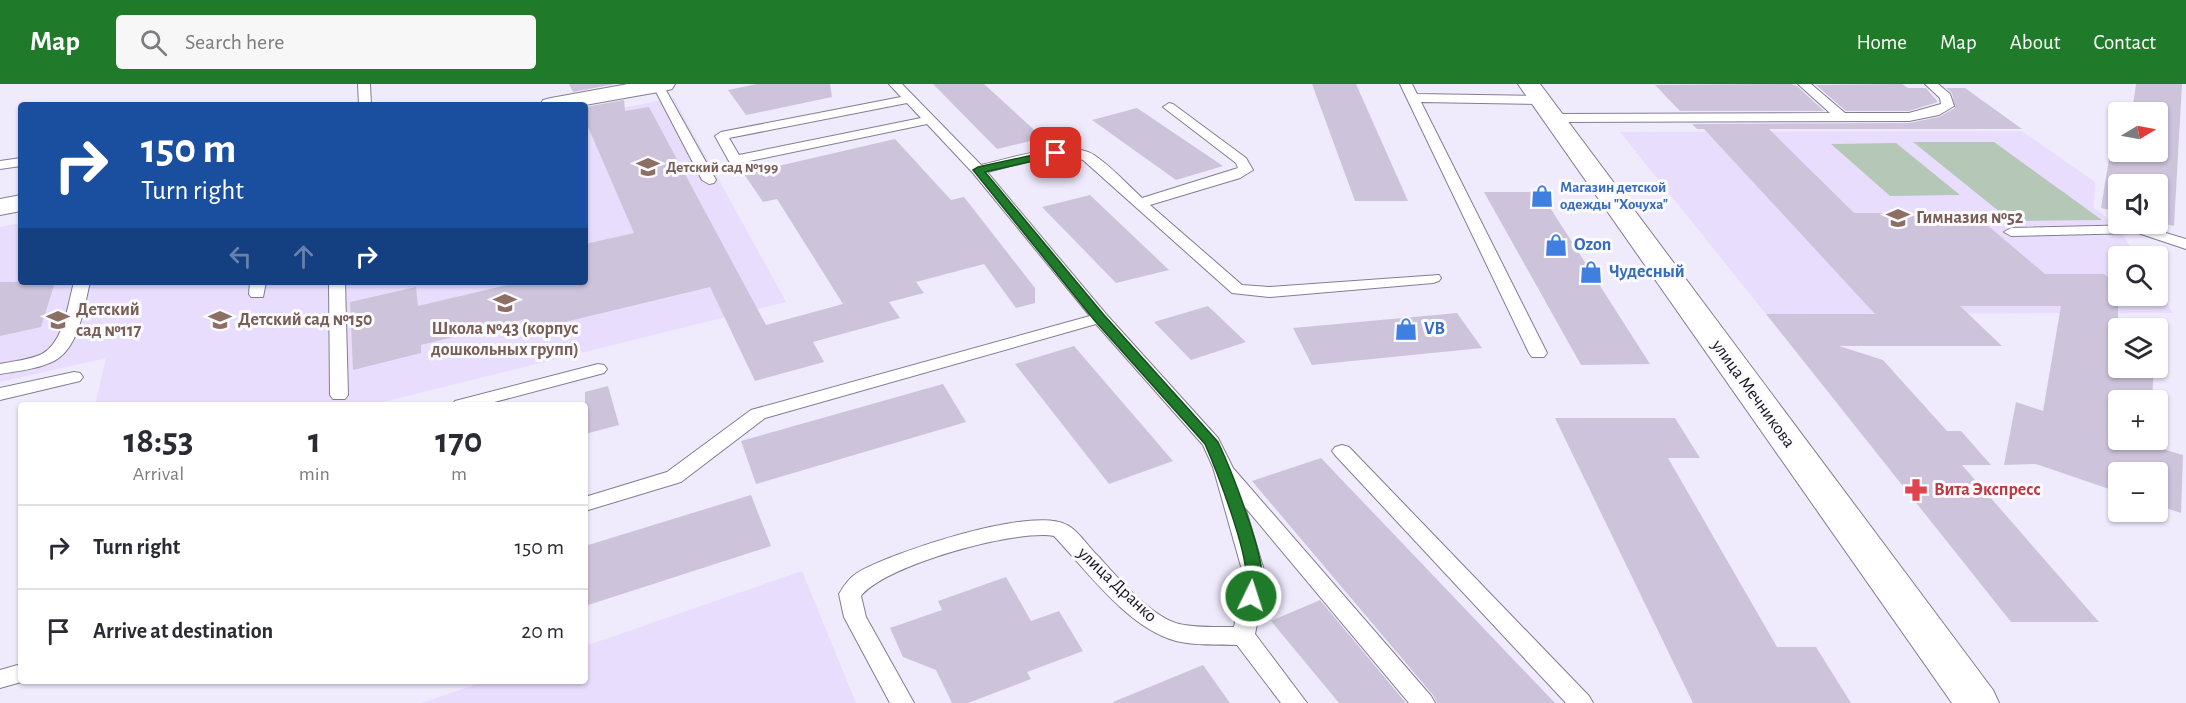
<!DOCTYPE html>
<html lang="en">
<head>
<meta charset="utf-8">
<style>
  :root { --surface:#fff; --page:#f7f7f7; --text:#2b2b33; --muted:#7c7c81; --line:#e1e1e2; --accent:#1f7a29 }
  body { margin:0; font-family:"Alegreya Sans",sans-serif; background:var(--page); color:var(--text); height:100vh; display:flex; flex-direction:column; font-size:22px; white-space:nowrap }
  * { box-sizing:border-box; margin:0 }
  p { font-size:20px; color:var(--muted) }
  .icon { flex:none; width:33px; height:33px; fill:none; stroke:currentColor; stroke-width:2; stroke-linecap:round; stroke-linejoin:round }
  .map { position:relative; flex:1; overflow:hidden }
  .side { position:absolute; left:18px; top:318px; width:570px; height:282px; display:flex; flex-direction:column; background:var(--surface); border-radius:6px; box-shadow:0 2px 4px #0004 }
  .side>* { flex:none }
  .hud { position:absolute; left:18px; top:18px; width:570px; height:183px; border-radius:6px; box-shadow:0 2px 4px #0004; background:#1a4fa0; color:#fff; overflow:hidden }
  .needle { width:39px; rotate:80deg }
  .controls { position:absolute; left:2108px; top:18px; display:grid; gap:12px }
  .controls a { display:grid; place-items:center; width:60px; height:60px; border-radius:6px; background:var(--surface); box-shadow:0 2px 4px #0004; font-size:30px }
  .pin { position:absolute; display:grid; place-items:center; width:51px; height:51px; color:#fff; margin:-26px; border-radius:12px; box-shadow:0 3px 9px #0006 }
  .me { position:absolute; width:66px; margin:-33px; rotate:4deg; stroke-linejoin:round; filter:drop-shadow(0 0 4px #0008) }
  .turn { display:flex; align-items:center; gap:21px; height:126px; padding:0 24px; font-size:27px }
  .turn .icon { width:78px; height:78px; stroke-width:2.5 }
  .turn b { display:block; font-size:42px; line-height:51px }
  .lanes { display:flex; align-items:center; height:57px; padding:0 24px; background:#0003; justify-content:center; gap:30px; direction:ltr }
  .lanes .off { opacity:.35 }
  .eta { display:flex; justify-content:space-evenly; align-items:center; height:102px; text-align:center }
  .eta b { font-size:36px; font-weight:700; line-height:42px }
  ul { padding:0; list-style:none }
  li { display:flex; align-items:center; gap:18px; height:84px; padding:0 24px; border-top:2px solid var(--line) }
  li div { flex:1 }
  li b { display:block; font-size:22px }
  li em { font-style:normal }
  header { display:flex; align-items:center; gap:36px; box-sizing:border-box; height:84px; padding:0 30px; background:var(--accent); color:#fff }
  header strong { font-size:28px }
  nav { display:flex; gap:33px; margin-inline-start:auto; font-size:21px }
  .search { width:420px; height:54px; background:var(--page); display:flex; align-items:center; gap:15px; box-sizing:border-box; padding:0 21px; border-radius:6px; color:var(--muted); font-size:22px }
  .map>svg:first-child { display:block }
  .built { fill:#e8ddfc }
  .green { fill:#b5c8b8 }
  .building { fill:#cdc4dc }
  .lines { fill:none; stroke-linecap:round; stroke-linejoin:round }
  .service-casing { stroke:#847d92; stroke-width:2 }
  .minor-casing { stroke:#847d92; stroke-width:2 }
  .secondary-casing { stroke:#847d92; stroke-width:2 }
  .service { fill:#fff; fill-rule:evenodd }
  .minor { fill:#fff; fill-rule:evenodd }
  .secondary { fill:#fff; fill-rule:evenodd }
  .route { fill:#1f7a29; stroke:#144f1b; stroke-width:1.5 }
  .labels { text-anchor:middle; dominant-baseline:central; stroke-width:6; stroke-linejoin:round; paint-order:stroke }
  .far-education-label { font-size:15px; font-weight:bold; fill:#785e54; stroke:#fbfaff; text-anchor:start }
  .far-shop-label { font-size:15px; font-weight:bold; fill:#366cbe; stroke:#fbfaff; text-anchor:start }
  .education-label { font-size:18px; font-weight:bold; fill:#785e54; stroke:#fbfaff; text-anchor:start }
  .shop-label { font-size:18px; font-weight:bold; fill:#366cbe; stroke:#fbfaff; text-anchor:start }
  .street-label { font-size:18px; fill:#16131b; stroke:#fbfaff }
  .health-label { font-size:18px; font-weight:bold; fill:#be3a42; stroke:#fbfaff; text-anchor:start }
</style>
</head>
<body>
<header>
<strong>Map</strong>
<div class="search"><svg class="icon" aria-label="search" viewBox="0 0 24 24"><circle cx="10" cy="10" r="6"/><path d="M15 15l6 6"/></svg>Search here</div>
<nav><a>Home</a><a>Map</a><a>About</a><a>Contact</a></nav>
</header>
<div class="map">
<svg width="2186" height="619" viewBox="0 0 2186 619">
  <rect width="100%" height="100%" fill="#f0eafd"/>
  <!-- built -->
  <path class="built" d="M674 14 786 218 371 321H95L106 274 0 298V143L21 139V198H585V31Z
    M2022 47 2095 98 2094 124 2116 140 2136 172H2118V212H2157V204L2173 229 1766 230 1620 48Z
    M802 487 856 619H422L485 597H585V562Z"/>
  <!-- green -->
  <path class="green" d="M1913 58H1994L2102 136 2011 137Z
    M1896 59 1960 111 1890 112 1831 60Z"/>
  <!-- building -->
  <path class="building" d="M569 0H615L573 8Z
    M757 0H830L832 13 746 31 728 6Z
    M933 0H984L1043 54 997 65Z
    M1312 0H1356L1408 117H1355Z
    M1791 0 1797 2 1824 27H1680L1655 1Z
    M1902 0 1908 4H1926L1938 18 1909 27H1846L1816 1Z
    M2136 0H2182L2174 142 2157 138V100H2118V128L2101 124 2118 20 2131 28H2118V68H2157V28H2132Z
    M1946 4H1965L2022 45H1769L1854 129H1973L2045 190H2104L2118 201V212H2132L2145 222H2118V284H2154L2152 316H2118V356H2150L2149 361 2183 371 2181 429 2157 421V388H2118V408L2036 380 2004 381 2016 318 2043 327 2061 222H1960L2002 262H1839L1883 276 1947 347H1961L1991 381H1962L2099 538H2011L1766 230H1875L1704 45H1697L1692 40 1909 39 1939 33 1955 24 1952 9Z
    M624 16 625 27 649 23 766 241 843 220 777 115 763 118 744 90 895 55 951 116 964 113 1035 204V219L1016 224 984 180 916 198 924 209 889 218 900 234 813 258 824 278 755 297 710 203 528 247 525 235 421 261V269L353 286 350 218 416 203 418 222 520 198H585V160L634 149 585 36V23Z
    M1137 24 1223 82 1176 96 1092 36Z
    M1484 108H1540L1650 280 1581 281Z
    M1090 111 1169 186 1116 199 1042 123Z
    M0 198H55L41 243 0 252Z
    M1208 222 1246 258 1191 276 1154 238Z
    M1457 229 1482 264 1312 281 1293 244Z
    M1074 262 1173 377 1109 400 1015 280Z
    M943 300 966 338 756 400 741 357Z
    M608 302 619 341 585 350V308Z
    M1555 334H1675L1700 374H1668L1777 563H1816L1851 619H1693Z
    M1321 374 1555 619H1437L1433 611 1252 397Z
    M751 411 771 462 585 522V462Z
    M1006 493 1031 537 1059 527 1083 567 1027 588 1031 595 968 619H952L936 586 903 573 890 544 942 526 938 517Z
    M1320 516 1406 619H1339L1271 537Z
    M1203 581 1230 619H1114L1113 618Z"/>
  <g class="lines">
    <!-- service casing -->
    <g class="service-casing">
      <path id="service" d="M358 0H370L371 21H359Z
        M652 0 663 1 716 96 714 99 709 100 702 96Z
        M889 0H902L981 81C1010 75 1068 54 1094 71 1111 82 1127 100 1142 114L1238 84 1236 79 1163 23 1169 19 1173 20 1246 74 1253 86 1240 94 1150 121 1242 201 1269 203 1439 191 1441 194 1439 197 1433 199 1269 213 1232 209 1083 76C1054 66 1016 82 987 88L1106 230 1218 354 1233 384 1431 612 1435 619H1409L1245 423 1266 493 1255 550 1307 619H1281L1237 561C1217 560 1196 562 1176 557 1128 544 1087 487 1054 452 1016 445 885 481 861 512L866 533 914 619H890L844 533 839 510C843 503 849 494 857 489 890 469 1033 421 1067 441 1079 447 1089 464 1099 473 1118 494 1151 533 1179 540 1196 544 1216 543 1234 543L1244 493 1213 383 1203 361 1096 240 765 334 681 398 585 427V413L667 388 751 326 1090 232 973 89 927 40 735 80 730 79 715 52 721 48 901 13ZM907 19 921 34 739 71 729 54Z
        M1400 0H1412L1417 10 1540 12 1546 16 1540 20 1421 18 1547 269 1544 273H1532L1529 269Z
        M1798 0H1811L1845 29H1909L1941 20 1940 14 1925 0H1938L1950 10 1954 22 1939 31 1909 37 1554 38 1548 34 1554 30 1830 29Z
        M21 74V82L0 85V77Z
        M2139 141 2186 155V165L2138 149 2011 152 2004 148 2011 144Z
        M74 198H90C84 223 79 264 54 277 38 285 18 287 0 290V280C14 277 29 276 42 270 64 258 68 220 74 198Z
        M250 198H266L263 213H251L249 210Z
        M329 198H345L348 311 345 315H333L330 311Z
        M598 280 604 281 607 285 604 289 483 321H452L455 317Z
        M74 288 80 289 83 293 80 297 0 316V304Z
        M1342 361 1349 363 1589 612 1593 619H1566L1335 371 1332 367 1335 363Z
        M21 580V597H25L0 604V586Z"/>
    </g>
    <!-- minor casing -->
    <g class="minor-casing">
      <path id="minor" d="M628 0H675L672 5 664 7 585 21H540L543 16 551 14Z
        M21 111V127L0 131V115Z"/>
    </g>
    <!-- secondary casing -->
    <g class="secondary-casing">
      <path id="secondary" d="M1518 0H1540L1993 606 1999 619H1952Z"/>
    </g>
    <!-- service -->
    <use href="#service" class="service"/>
    <!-- minor -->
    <use href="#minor" class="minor"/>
    <!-- secondary -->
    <use href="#secondary" class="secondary"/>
  </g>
  <!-- route -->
  <path class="route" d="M1056 66 1060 67V71L985 88 1104 231 1218 358C1230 383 1264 469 1262 495 1262 502 1260 511 1256 517L1251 519 1245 517 1242 512C1243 507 1246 500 1246 494 1248 468 1216 385 1205 360L1095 237 973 86 978 83Z"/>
  <!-- icons -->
  <defs>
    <g id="school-bare" transform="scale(1.8)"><path d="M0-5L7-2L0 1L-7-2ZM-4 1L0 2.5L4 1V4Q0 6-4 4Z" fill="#8d6e63" stroke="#fbfaff" stroke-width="2.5" paint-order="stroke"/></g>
    <g id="shop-bare" transform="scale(1.8)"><path d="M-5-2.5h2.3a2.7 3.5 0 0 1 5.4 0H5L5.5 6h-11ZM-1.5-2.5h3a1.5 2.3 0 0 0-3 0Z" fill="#3f7fe0" stroke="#fbfaff" stroke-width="2.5" paint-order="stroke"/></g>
    <g id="pharmacy-bare" transform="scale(1.8)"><path d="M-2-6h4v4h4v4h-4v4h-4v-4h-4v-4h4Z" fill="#e0444e" stroke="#fbfaff" stroke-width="2.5" paint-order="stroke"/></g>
  </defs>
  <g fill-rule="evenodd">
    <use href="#school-bare" x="648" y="83"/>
    <use href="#shop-bare" x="1542" y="112"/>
    <use href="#school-bare" x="1898" y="134"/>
    <use href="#shop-bare" x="1556" y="161"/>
    <use href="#shop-bare" x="1591" y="188"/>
    <use href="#school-bare" x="505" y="219"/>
    <use href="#school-bare" x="58" y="236"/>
    <use href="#school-bare" x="220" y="236"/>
    <use href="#shop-bare" x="1406" y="245"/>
    <use href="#pharmacy-bare" x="1916" y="406"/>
  </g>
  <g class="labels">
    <!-- far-education labels -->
    <g class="far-education-label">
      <text x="666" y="83">Детский сад №199</text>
    </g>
    <!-- far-shop labels -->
    <g class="far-shop-label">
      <text x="1560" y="103">Магазин детской<tspan x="1560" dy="17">одежды "Хочуха"</tspan></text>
    </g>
    <!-- education labels -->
    <g class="education-label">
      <text x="1916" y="134">Гимназия №52</text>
      <text x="76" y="226">Детский<tspan x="76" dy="21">сад №117</tspan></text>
      <text x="238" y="236">Детский сад №150</text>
      <text x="505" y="245" text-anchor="middle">Школа №43 (корпус<tspan x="505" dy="21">дошкольных групп)</tspan></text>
    </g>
    <!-- shop labels -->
    <g class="shop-label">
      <text x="1574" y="161">Ozon</text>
      <text x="1609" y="188">Чудесный</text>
      <text x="1424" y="245">VB</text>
    </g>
    <!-- street labels -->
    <g class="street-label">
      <text transform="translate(1753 310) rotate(54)">улица Мечникова</text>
      <text transform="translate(1117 501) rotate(43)">улица Дранко</text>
    </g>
    <!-- health labels -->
    <g class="health-label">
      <text x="1934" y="406">Вита Экспресс</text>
    </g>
  </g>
</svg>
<div class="controls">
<a><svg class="needle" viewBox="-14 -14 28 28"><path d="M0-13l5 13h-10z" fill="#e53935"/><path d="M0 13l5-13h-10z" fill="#7c7c81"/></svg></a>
<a><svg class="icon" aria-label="sound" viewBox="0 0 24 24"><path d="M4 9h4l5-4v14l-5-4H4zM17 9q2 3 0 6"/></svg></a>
<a><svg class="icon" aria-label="search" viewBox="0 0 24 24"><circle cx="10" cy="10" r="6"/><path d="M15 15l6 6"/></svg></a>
<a><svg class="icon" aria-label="layers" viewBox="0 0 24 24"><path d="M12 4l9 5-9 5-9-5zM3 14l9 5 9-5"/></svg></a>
<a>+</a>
<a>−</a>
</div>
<div class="pin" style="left:1056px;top:69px;background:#d93025"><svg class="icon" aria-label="arrive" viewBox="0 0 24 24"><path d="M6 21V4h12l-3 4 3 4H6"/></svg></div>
<svg class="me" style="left:1251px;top:512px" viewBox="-20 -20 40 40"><circle r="17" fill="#1f7a29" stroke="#fff" stroke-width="3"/><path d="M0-11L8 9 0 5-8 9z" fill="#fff"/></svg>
<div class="hud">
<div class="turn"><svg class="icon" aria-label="right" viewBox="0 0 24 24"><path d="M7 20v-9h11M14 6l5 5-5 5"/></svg><div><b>150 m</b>Turn right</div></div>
<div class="lanes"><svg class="icon off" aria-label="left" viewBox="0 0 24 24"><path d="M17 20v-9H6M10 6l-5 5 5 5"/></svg><svg class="icon off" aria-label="ahead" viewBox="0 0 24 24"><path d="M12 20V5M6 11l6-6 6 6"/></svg><svg class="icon" aria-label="right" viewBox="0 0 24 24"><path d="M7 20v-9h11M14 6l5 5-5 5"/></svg></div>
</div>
<section class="side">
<div class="eta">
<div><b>18:53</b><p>Arrival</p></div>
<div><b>1</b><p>min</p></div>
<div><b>170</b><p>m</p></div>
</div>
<ul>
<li><svg class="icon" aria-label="right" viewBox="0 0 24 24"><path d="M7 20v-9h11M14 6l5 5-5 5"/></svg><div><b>Turn right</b></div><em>150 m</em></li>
<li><svg class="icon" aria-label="arrive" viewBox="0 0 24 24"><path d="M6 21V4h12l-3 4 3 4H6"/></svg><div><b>Arrive at destination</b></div><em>20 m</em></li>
</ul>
</section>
</div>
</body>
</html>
